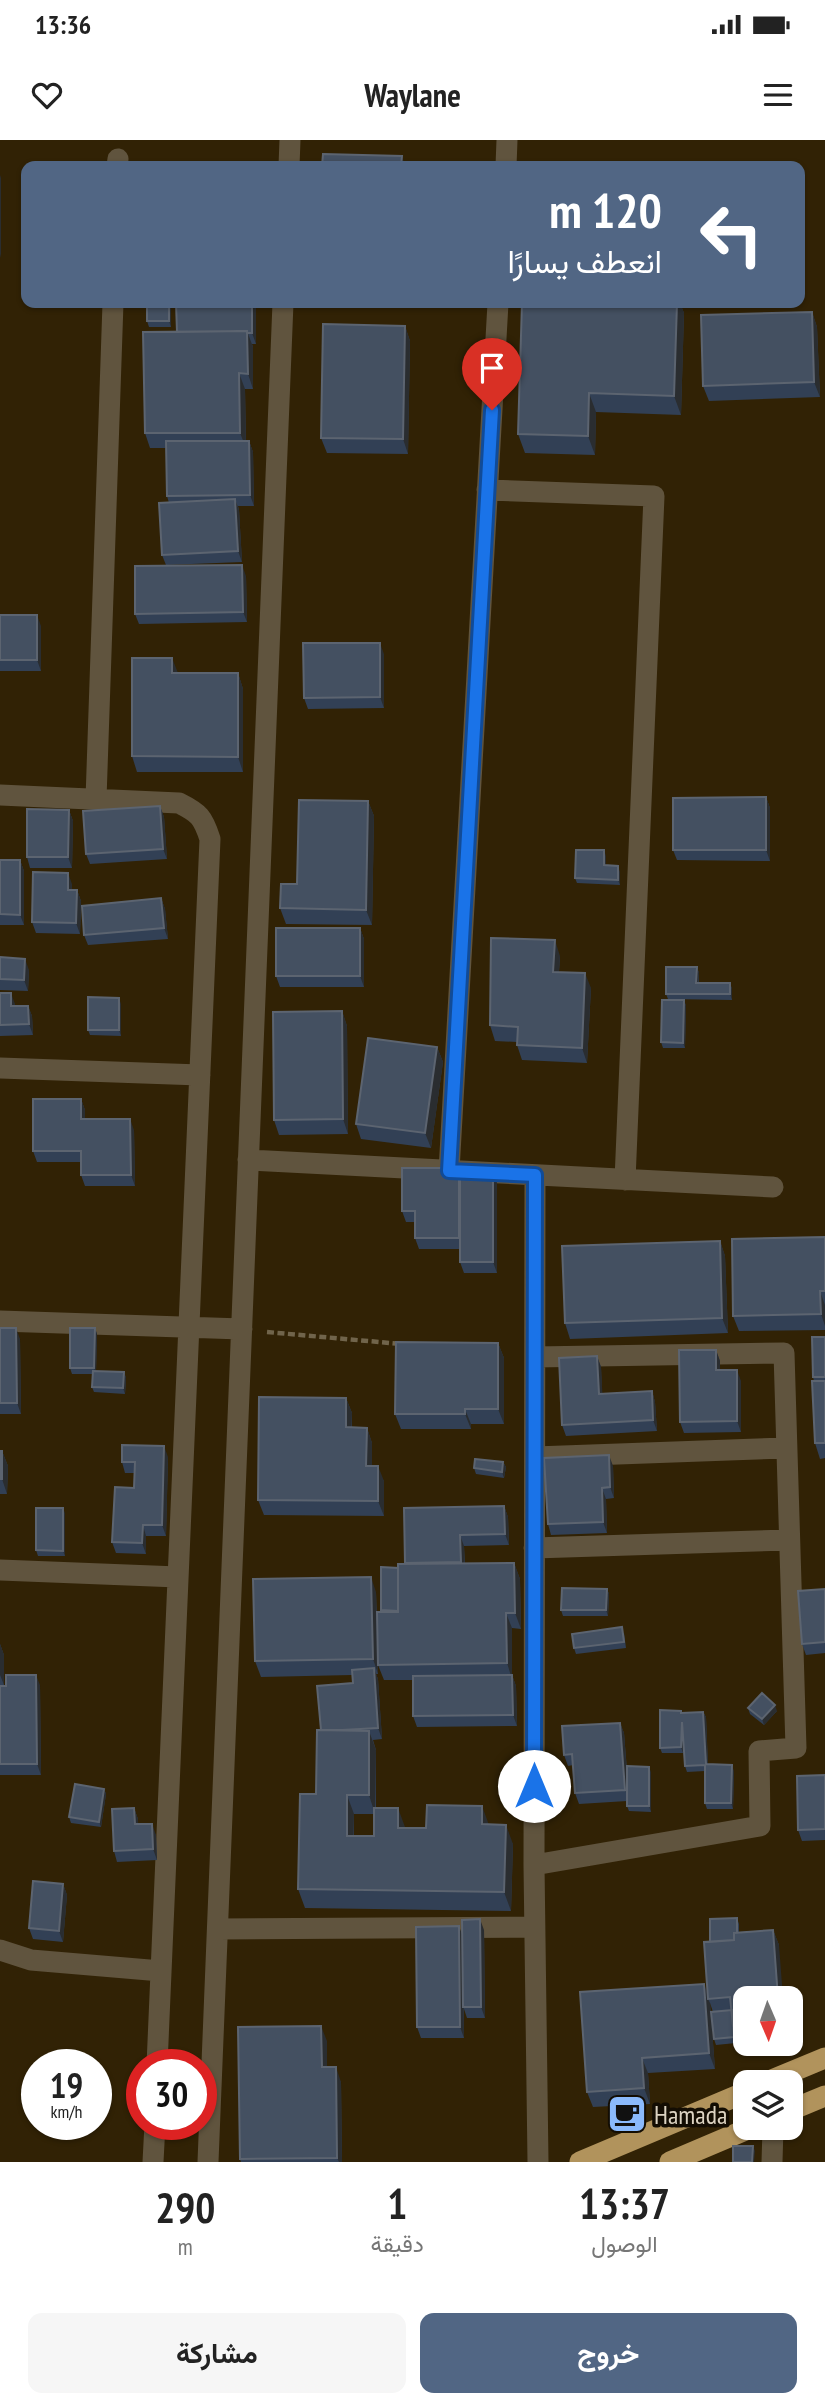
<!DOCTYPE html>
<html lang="ar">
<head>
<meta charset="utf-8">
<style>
  :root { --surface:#fff; --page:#f6f6f6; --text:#222; --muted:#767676; --accent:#516684 }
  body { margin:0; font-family:"PT Sans Narrow",Vazirmatn,sans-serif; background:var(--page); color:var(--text); direction:rtl; height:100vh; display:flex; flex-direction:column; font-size:26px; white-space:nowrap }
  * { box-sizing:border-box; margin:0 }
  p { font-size:23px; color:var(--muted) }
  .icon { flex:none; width:38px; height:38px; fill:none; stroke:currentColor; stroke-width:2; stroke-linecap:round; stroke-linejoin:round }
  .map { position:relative; height:2022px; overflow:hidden; direction:ltr }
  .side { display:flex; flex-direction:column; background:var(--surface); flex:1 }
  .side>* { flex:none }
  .hud { position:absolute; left:21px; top:21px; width:784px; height:147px; border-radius:14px; box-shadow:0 2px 5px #0004; direction:rtl; background:#516684; color:#fff; overflow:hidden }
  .needle { width:46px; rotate:178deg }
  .controls { position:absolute; left:733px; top:1846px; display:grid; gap:14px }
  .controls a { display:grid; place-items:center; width:70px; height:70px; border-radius:14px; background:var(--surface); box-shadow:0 2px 5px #0004; font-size:35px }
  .speed { position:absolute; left:21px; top:1909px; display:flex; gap:14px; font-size:35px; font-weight:700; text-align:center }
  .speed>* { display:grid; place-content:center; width:91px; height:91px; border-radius:50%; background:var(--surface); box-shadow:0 2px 5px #0004; line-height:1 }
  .speed small { font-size:18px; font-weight:400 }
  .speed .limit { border:10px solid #d22; background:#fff; color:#111 }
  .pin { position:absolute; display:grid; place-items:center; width:60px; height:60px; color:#fff; margin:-72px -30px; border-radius:50% 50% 50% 0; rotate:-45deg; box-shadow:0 0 7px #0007 }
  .pin .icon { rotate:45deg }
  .me { position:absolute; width:77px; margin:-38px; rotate:0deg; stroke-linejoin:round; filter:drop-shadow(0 0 5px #0008) }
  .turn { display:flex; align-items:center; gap:24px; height:147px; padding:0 28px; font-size:32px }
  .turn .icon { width:91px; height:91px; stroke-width:2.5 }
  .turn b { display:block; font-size:49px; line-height:60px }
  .eta { display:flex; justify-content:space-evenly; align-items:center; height:119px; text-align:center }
  .eta b { font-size:42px; font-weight:700; line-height:49px }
  .action { display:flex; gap:14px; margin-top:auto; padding:14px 28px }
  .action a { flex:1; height:80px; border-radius:14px; background:var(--accent); color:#fff; font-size:28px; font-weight:700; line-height:80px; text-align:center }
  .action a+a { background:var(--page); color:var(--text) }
  .status { display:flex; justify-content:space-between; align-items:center; height:49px; padding:0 35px; background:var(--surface); direction:ltr }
  .status svg { height:19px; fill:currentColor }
  header { display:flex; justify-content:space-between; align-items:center; height:91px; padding:0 28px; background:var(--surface); font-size:32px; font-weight:700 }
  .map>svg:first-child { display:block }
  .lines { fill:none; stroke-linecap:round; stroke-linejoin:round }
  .path { stroke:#70644b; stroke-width:4.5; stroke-dasharray:7 3.5; stroke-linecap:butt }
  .minor { stroke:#60543e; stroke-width:21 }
  .highway { stroke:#b1935c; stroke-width:21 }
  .wall { fill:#324055; fill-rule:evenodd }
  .shaded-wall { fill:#2a2d30 }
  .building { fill:#445061; stroke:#5c6470; stroke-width:2 }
  .route-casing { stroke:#114b97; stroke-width:18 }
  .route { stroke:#1a73e8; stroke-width:12 }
  .labels { text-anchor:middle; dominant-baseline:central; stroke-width:7; stroke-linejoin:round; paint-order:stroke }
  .poi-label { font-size:26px; fill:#dcd3c2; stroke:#130d03; text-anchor:start }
</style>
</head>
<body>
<div class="status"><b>13:36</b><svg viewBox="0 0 49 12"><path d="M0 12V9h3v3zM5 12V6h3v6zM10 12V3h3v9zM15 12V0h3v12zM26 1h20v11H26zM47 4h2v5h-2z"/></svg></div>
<header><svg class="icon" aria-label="menu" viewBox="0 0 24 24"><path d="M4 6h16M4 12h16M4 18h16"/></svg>Waylane<svg class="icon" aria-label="heart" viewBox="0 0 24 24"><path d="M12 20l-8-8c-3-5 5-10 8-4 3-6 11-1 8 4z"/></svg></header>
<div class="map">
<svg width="825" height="2022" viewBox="0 0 825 2022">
  <rect width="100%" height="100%" fill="#312205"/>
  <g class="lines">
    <!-- path -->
    <path class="path" d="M267 1192 401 1204"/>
    <!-- minor -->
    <path class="minor" d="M117 26 118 19
      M289 26 290 0
      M506 26 507 0
      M487 350 654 356 625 1040
      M0 655 179 663C199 673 203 677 210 699L157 1925
      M96 659 113 163
      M0 928 200 935
      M248 1020 773 1047
      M449 1031 498 163
      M535 1035 534 1725 538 2022
      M0 1181 242 1189
      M535 1317 786 1308
      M534 1408 789 1400
      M0 1430 178 1437
      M534 1725 760 1686 759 1611 796 1608 784 1213 535 1217
      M218 1789 534 1787
      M0 1810 31 1820 161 1831
      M153 2022 155 1984
      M208 2022 283 163
      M772 2022 773 1988"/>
    <!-- highway -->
    <path class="highway" d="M767 1942 825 1918
      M791 1970 825 1956
      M580 2022 746 1952
      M670 2022 750 1988"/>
  </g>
  <!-- wall -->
  <path class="wall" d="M171 163V187H149L147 181Z
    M256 163V204H252L253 207V249H245L246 301H249L253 312 254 366H238L239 370 242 422 166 425 162 415 169 363 167 356 166 308H150L145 293 177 192Z
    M522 163H680L684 173 681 275 596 272 595 315 525 313 518 294Z
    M812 172 817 187 820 257 709 261 703 246Z
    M405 186 410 201 408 314 327 313 321 298Z
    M246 436 247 482 139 484 135 474Z
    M0 475 41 486V531H0Z
    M384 514V568L308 569 304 558Z
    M178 533H238L243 549V632H137L132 616Z
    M766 657 770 668V721L677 720 673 710Z
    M368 661 374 676 372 785 286 784 280 768 297 744Z
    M160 666 164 677 167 719 90 724 86 714Z
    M69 670 73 681 72 728H30L27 717Z
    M606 716V725L620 732V745L577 743 575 738Z
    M0 720H20L24 731V785H0Z
    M72 744V750H77L81 761 80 794 36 793 32 782Z
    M161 758 165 769 168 799 88 805 84 795Z
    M360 788 364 799V847H280L276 836Z
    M560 816 559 832 591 848 587 923 522 920 517 905V902L495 901 490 885Z
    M0 817 29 830 28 851 0 850Z
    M697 827 699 833V843H730L732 849V860L668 859 666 854Z
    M0 853 15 864V866H28L32 876 33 895 0 896Z
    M684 860 686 866 685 908H663L661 902Z
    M121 864V896L90 895 88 890Z
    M342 871 347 886 348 994 279 995 274 980Z
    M437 907 443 922 431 1008 361 999 356 984Z
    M81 959 85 970V979L134 990 135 1046H85L81 1035V1022H37L33 1011Z
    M460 1032H493L497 1043V1133H464L460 1122V1109H419L415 1098V1082H406L402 1071Z
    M825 1097V1190L739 1191 733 1176Z
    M720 1101 725 1116 728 1193 570 1199 565 1183Z
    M0 1188 20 1199 21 1274H0Z
    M95 1188 97 1194 96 1231 124 1232 126 1238 125 1254 94 1252 92 1247V1234H72L70 1228Z
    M825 1197V1318L820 1319 815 1303 814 1241 813 1237Z
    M498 1203 504 1218V1284H471V1289H401L395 1274Z
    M716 1210 720 1221V1230L741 1241V1292L684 1293 680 1282Z
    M597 1216 601 1227 602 1254 652 1251 655 1262 657 1291 566 1296 562 1285Z
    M346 1258 352 1273V1287L367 1288 372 1303V1326L384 1341V1376L264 1375 258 1360Z
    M0 1311H2L8 1326 7 1354H0Z
    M168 1317 166 1396H146V1414L116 1413 112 1402 134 1348 135 1333H125L122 1322Z
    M503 1322 506 1327 504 1338 476 1334 474 1328Z
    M613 1326 614 1358 606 1359 607 1393 551 1395 548 1384Z
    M504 1366 508 1377 509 1405 464 1406 465 1424 514 1423 520 1439 521 1489 512 1488V1535L516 1546 517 1586 417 1587 413 1576V1540H384L378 1525V1534H376L378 1539 382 1599 373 1600 376 1610V1668L405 1688H426L489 1684 513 1704 511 1771 305 1768 298 1749 316 1654 321 1590 353 1543 352 1535 261 1537 255 1521 376 1452 378 1508 381 1472V1470L398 1428 406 1424 405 1423ZM354 1674H374V1696H354Z
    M65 1373V1416H38L36 1410Z
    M607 1449 609 1454 608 1476H563L561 1470Z
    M825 1449V1513L806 1515 802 1504Z
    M624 1493 626 1508 576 1514 574 1508Z
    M0 1504 4 1515V1545L0 1546Z
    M40 1545 41 1635H0V1546Z
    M748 1568 777 1571 764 1585 750 1574Z
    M681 1571 682 1573 703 1572 706 1577 708 1624 734 1631 733 1669H707L705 1663V1631L687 1632 685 1626 684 1603 683 1613H662L660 1608Z
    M620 1583 624 1593 627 1630 651 1632V1672L629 1671 627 1666V1661L579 1664 575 1653 573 1625 568 1626 564 1615Z
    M825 1635V1700L802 1701 798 1690Z
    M104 1649 106 1654 101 1687 71 1683 69 1677Z
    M134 1668 138 1679V1684L156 1695 157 1720 117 1722 114 1711Z
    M63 1744 67 1755 63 1802 33 1799 29 1788Z
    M737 1778 739 1784V1792L773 1790 779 1805 746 1858V1901H738L735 1893 736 1903 716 1905 714 1899 713 1872 710 1863 715 1929 648 1933 650 1964 593 1967 587 1952 708 1854 710 1802Z
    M484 1790 485 1878H467L464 1869V1898H421L417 1887 462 1793Z
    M327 1901V1927L341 1942 342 2022H241L240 2019Z"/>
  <!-- shaded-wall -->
  <path class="shaded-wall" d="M402 16 405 26H401Z
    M0 35 1 38V118L0 114Z
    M169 163H171V187L169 181Z
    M252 163H256V204L252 193Z
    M677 163H680L684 173 681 275 674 256Z
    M812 172 817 187 820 257 814 242Z
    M405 186 410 201 408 314 403 299Z
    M247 191 253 207V249L248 234Z
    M239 233 245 249 246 308 240 293Z
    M589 253 596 272 595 315 588 296Z
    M249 301 253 312 254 366 250 355Z
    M235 359 239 370 242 422 238 411Z
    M242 425 246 436 247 482 243 472Z
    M37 475 41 486V531L37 520Z
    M380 503 384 514V568L380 557Z
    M172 518 178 533H172Z
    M238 533 243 549V632L238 617Z
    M766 657 770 668V721L766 710Z
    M368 661 374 676 372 785 366 770Z
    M160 666 164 677 167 719 163 709Z
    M69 670 73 681 72 728 68 717Z
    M604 710 606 716V731L604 725Z
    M20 720 24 731V785L20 775Z
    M618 726 620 732V745L618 740Z
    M68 733 72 744V760L68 750Z
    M77 750 81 761 80 794 76 783Z
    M161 758 165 769 168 799 164 788Z
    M360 788 364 799V847L360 836Z
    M555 800 560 816 558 847 553 832Z
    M25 819 29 830 28 851 24 840Z
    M697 827 699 833 698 849 696 843Z
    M585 833 591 848 587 923 582 908Z
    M730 843 732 849V860L730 854Z
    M11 853 15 864V876L11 866Z
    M119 858 121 864V896L119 890Z
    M684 860 686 866 685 908 683 903Z
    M28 866 32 876 33 895 29 884Z
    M342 871 347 886 348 994 343 979Z
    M437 907 443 922 431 1008 425 993Z
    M81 959 85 970V990L81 979Z
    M130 979 134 990 135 1046 131 1035Z
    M459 1028 463 1039V1109L459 1098Z
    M493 1032 497 1043V1133L493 1122Z
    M720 1101 725 1116 728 1193 722 1178Z
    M820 1151 825 1165V1186L821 1174Z
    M16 1188 20 1199 21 1274 17 1263Z
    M95 1188 97 1194 96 1234 94 1228Z
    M498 1203 504 1218V1284L498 1269Z
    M716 1210 720 1221V1241L716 1230Z
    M597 1216 601 1227 603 1265 599 1254Z
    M737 1230 741 1241V1292L737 1281Z
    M124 1232 126 1238 125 1254 123 1248Z
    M652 1251 655 1262 657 1291 653 1280Z
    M346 1258 352 1273 351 1302 346 1287Z
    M465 1269 471 1284V1289L465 1274Z
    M367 1288 372 1303V1341L366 1326Z
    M164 1306 168 1317 166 1396 162 1385Z
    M2 1311 8 1326 7 1354 2 1339Z
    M609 1315 613 1326 614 1358 610 1347Z
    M503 1322 506 1327 504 1338 502 1332Z
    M378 1326 384 1341V1376L378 1361Z
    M602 1348 606 1359 607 1393 603 1382Z
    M504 1366 508 1377 509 1405 505 1394Z
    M63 1368 65 1373V1416L63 1411Z
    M143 1385 146 1396V1414L142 1403Z
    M460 1395 464 1406 465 1432 461 1422Z
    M514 1423 520 1439 521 1489 515 1473Z
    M371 1437 376 1452 378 1534 373 1519Z
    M607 1449 609 1454 608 1476 606 1470Z
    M506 1473 512 1488V1535L516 1546 517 1586 513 1575 512 1539 507 1523Z
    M0 1504 4 1515V1545L0 1535Z
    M374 1528 378 1539 382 1599 378 1588Z
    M36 1535 40 1545 41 1635 37 1624Z
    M775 1565 777 1571 764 1585 762 1579Z
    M703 1572 706 1577 708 1630 706 1624Z
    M682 1582 684 1587 683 1613 681 1607Z
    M620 1583 624 1593 629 1660 625 1650Z
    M369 1591 376 1610 375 1674 369 1655Z
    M732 1625 734 1631 733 1669 731 1663Z
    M649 1627 651 1632V1672L649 1666Z
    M104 1649 106 1654 101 1687 99 1682Z
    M347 1655 354 1674 353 1715 347 1696Z
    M482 1666 489 1685 482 1684Z
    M134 1668 138 1679 139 1695 135 1684Z
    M398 1668 405 1687V1707L398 1688Z
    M152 1684 156 1695 157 1720 153 1709Z
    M506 1685 513 1704 511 1771 504 1752Z
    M63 1744 67 1755 63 1802 59 1791Z
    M480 1779 484 1790 485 1878 481 1867Z
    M459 1786 463 1797 464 1898 460 1887Z
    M773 1790 779 1805 783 1858H778Z
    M704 1844 710 1859H708L710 1863 715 1929 709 1913Z
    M321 1886 327 1901V1942L322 1927Z
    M642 1918 648 1933 650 1964 644 1948Z
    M336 1927 341 1942 342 2022H339L337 2018Z
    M753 2006 755 2011 754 2022H752Z"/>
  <!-- building -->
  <path class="building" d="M323 14 402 16 401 26H322Z
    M147 163H169V181H147Z
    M176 163H252V193H247V191L177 192Z
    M522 163H677L674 256 589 253 588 296 518 294Z
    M812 172 814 242 703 246 701 175Z
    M323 184 405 186 403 299 321 298Z
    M247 191 248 234 239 233 240 293H145L143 192Z
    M166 301H249L250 355 167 356Z
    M235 359 238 411 162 415 159 363Z
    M242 425 243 472 135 474V426Z
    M0 475H37V520H0Z
    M303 503H380V557L304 558Z
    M132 518H172V533H238V617L132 616Z
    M766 657V710H673V658Z
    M299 660 368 661 366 770 280 768 281 744H297Z
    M160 666 163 709 86 714 83 671Z
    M27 669 69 670 68 717H27Z
    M576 710H604V725L618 726V740L575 738Z
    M0 720H20V775L0 774Z
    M33 732 68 733V750H77L76 783 32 782Z
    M161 758 164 788 84 795 82 766Z
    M276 788H360V836H276Z
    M491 798 555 800 553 832 585 833 582 908 517 905 518 887 490 885Z
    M0 817 25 819 24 840 0 839Z
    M666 827H697L696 843H730V854H666Z
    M0 853H11V866H28L29 884 0 885Z
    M88 857 119 858V890H88Z
    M662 860H684L683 903 661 902Z
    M342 871 343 979 274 980 273 872Z
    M368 898 437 907 425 993 356 984Z
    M33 959H81V979H130L131 1035H81V1011H33Z
    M402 1028H459V1098H415V1071H402Z
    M460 1032H493V1122H460Z
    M825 1097V1151H820L821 1174 733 1176 732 1099Z
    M720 1101 722 1178 565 1183 562 1106Z
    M0 1188H16L17 1263H0Z
    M70 1188H95L94 1228H70Z
    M812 1197H825V1237H813Z
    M396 1202 498 1203V1269H465V1274H395Z
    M679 1210H716V1230H737V1281L680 1282Z
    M597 1216 599 1254 652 1251 653 1280 562 1285 559 1218Z
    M93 1231 124 1232 123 1248 92 1247Z
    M812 1241H825V1303H815Z
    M259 1257 346 1258V1287L367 1288 366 1326H378V1361L258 1360Z
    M122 1305 164 1306 162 1385H143L142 1403 112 1402 115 1347 134 1348 135 1322H122Z
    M0 1311H2V1339H0Z
    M609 1315 610 1347 602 1348 603 1382 548 1384 544 1318Z
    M475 1319 503 1322 502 1332 474 1328Z
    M504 1366 505 1394 460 1395 461 1422 405 1423 404 1368Z
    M36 1368H63V1411L36 1410Z
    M514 1423 515 1473H506L507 1523 378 1525 377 1472H398V1424Z
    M381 1427 398 1428V1471L381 1470Z
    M371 1437 373 1519 255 1521 253 1439Z
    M562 1448 607 1449 606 1470H561Z
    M825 1449V1502L802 1504 798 1451Z
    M622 1487 624 1502 574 1508 572 1494Z
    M374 1528 378 1588 342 1590H321L317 1546 353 1543 352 1530Z
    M6 1535H36L37 1624H0V1546H6Z
    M512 1535 513 1575 413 1576V1536Z
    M762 1553 775 1565 762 1579 748 1568Z
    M660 1570 681 1571V1573L703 1572 706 1624 732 1625 731 1663H705V1625L685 1626 682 1582 681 1607 660 1608Z
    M620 1583 625 1650 575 1653 572 1614 564 1615 562 1586Z
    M317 1590 369 1591V1655H347V1696H374V1668H398V1688H426L427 1665 482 1666V1684L506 1685 504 1752 298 1749 300 1654H316Z
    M627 1626 649 1627V1666H627Z
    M825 1635V1689L798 1690 797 1636Z
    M75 1644 104 1649 99 1682 69 1677Z
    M134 1668 135 1684H152L153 1709 114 1711 112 1669Z
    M33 1741 63 1744 59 1791 29 1788Z
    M737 1778V1793H734V1800L710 1802V1779Z
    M480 1779 481 1867H463L462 1780Z
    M459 1786 460 1887H417L416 1787Z
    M773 1790 778 1858H746V1885L733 1886 730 1857 708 1859 704 1802 734 1800V1793Z
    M704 1844 709 1913 642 1918 644 1948 587 1952 580 1852Z
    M732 1870 734 1897 714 1899 711 1872Z
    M321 1886 322 1927H336L337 2018 240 2019 238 1887Z
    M733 2006H753L752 2022H733Z"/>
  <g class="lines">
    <!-- route casing -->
    <g class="route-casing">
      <path id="route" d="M492 270 449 1031 535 1035 534 1646"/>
    </g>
    <!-- route -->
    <use href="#route" class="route"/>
  </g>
  <!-- icons -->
  <defs>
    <g id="cafe-square" transform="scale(2.0125)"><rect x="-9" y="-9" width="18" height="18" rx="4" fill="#8bbafc" stroke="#130d03"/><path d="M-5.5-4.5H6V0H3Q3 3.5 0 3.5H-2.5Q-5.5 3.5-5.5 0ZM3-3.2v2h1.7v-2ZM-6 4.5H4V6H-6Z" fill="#111"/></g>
  </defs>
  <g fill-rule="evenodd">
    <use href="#cafe-square" x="627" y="1974"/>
  </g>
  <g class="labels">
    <!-- poi labels -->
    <g class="poi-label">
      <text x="654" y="1974">Hamada</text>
    </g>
  </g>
</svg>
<div class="controls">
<a><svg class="needle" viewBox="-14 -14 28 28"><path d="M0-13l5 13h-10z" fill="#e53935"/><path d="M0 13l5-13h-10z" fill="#767676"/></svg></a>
<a><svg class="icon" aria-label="layers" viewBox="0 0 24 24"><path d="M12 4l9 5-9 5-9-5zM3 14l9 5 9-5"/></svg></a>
</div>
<div class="speed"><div>19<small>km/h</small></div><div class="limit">30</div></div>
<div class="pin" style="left:492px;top:270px;background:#d93025"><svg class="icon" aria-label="arrive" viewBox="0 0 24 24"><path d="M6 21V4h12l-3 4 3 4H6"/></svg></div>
<svg class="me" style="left:534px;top:1646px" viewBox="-20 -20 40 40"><circle r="19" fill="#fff"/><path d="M0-13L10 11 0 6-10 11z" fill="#1a73e8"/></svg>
<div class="hud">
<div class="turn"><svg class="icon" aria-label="left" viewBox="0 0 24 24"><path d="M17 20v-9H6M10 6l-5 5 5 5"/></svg><div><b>120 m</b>انعطف يسارًا</div></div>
</div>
</div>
<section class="side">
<div class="eta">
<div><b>13:37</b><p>الوصول</p></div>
<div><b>1</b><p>دقيقة</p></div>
<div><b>290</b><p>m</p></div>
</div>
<div class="action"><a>خروج</a><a>مشاركة</a></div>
</section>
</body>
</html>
